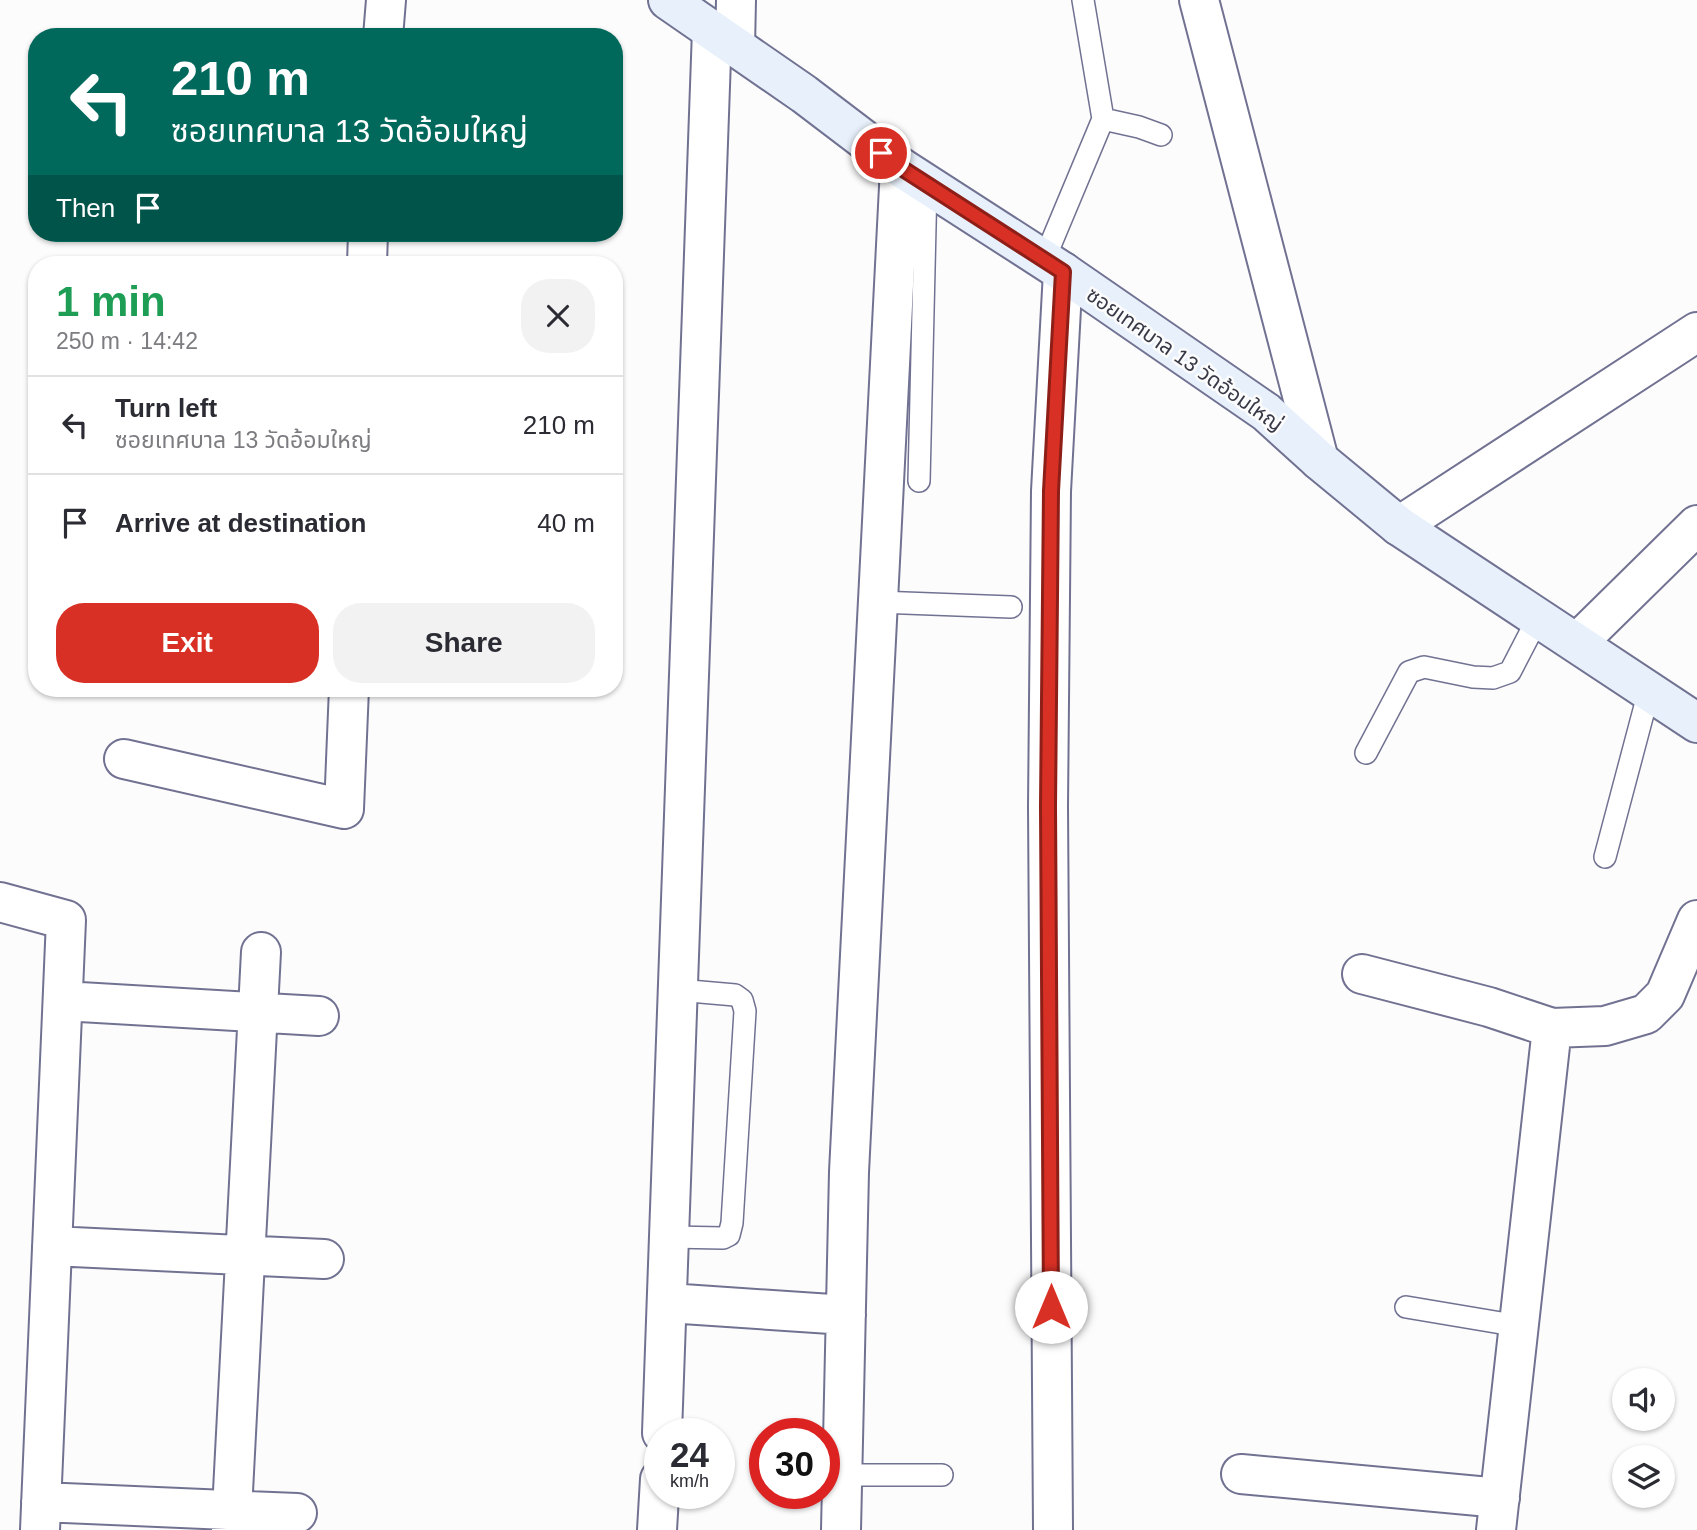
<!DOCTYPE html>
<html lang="en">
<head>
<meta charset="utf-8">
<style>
  :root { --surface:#fff; --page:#f2f2f3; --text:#2b2b33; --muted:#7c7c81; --line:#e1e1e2; --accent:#d93025 }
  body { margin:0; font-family:Arial,"Noto Sans Thai",sans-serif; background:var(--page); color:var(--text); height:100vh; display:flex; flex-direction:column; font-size:26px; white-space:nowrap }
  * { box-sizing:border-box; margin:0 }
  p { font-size:23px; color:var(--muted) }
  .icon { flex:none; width:38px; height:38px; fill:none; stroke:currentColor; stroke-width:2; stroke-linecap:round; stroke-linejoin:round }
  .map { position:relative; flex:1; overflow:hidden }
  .details { position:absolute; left:28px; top:256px; width:595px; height:441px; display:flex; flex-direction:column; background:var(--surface); border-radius:28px; box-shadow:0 2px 5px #0004 }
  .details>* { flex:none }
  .top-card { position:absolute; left:28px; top:28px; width:595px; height:214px; border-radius:28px; box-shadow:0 2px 5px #0004; background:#00695c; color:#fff; overflow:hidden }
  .tools { position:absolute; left:1612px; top:1368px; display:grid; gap:14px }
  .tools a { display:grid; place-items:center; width:63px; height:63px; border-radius:50%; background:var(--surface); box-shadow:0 2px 5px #0004; font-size:35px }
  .speed { position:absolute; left:644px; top:1418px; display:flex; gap:14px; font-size:35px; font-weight:700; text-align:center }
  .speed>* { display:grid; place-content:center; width:91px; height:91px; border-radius:50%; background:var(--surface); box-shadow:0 2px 5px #0004; line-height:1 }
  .speed small { font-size:18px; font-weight:400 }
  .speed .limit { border:10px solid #d22; background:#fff; color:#111 }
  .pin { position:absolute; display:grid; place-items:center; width:60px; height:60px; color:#fff; margin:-30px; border:4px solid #fff; border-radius:50%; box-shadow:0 2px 7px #0007 }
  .me { position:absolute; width:77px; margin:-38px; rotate:0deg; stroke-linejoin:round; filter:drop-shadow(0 0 5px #0008) }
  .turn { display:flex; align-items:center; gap:24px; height:147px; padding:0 28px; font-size:32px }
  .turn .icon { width:91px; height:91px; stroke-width:2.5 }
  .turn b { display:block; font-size:49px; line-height:60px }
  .then { display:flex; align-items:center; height:66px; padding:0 28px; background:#0003; gap:14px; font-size:26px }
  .round { display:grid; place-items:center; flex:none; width:74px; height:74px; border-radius:28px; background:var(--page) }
  .head { display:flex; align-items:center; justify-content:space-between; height:119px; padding:0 28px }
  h1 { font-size:42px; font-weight:700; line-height:52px; color:#1e9e55 }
  .action { display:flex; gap:14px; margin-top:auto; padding:14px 28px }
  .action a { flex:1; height:80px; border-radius:28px; background:var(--accent); color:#fff; font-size:28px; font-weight:700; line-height:80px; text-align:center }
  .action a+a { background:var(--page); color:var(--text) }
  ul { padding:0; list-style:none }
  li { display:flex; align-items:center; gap:21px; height:98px; padding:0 28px; border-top:2px solid var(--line) }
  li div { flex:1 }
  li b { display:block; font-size:26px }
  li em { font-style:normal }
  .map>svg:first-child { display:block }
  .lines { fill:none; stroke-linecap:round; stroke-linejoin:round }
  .lane-casing { stroke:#717292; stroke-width:24 }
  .street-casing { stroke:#717292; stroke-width:42 }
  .secondary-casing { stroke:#717292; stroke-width:42 }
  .lane { stroke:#fff; stroke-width:21 }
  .street { stroke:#fff; stroke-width:38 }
  .secondary { stroke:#e8f1fb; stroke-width:38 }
  .route-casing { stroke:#8d1f18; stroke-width:18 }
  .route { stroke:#d93025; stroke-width:12 }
  .labels { text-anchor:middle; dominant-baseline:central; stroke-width:5; stroke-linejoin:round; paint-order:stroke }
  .street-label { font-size:21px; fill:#383947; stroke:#fcfcfc }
</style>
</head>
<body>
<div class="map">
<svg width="1697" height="1530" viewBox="0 0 1697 1530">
  <rect width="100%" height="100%" fill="#fcfcfc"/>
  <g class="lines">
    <!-- lane casing -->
    <g class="lane-casing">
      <path id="lane" d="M1083 0 1103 119
        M1044 260 1103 119 1139 127 1161 135
        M919 481 926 184
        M878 602 1011 607
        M1366 753 1409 672 1424 667 1473 677 1493 678 1510 672 1538 618
        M1605 857 1649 691
        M670 1237 723 1238 729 1235 732 1223 745 1011 742 1000 735 995 678 990
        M1406 1307 1519 1326
        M842 1475H942"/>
    </g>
    <!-- street casing -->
    <g class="street-casing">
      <path id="street" d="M1199 0 1319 460
        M383 37 386 0
        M735 47 736 0
        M367 264 368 233
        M1399 526 1697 332
        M1577 643 1697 525
        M124 759 344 809 349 688
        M0 902 66 920 40 1530
        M1362 974 1489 1007 1552 1028 1605 1026 1646 1014 1665 995 1697 920
        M63 1001 319 1016
        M52 1246 324 1259
        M668 1303 846 1315
        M662 1433 712 30
        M1241 1474 1500 1498
        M41 1502 297 1513
        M231 1530 261 952
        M657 1530 660 1479
        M841 1530 849 1172 900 167
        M1053 1530 1048 806 1051 491 1063 272
        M1496 1530 1552 1028"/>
    </g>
    <!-- secondary casing -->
    <g class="secondary-casing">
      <path id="secondary" d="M668 0 804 94 900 167 1063 272 1266 412 1319 460 1399 526 1697 723"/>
    </g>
    <!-- lane -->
    <use href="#lane" class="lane"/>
    <!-- street -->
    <use href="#street" class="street"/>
    <!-- secondary -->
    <use href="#secondary" class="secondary"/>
  </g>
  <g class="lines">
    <!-- route casing -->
    <g class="route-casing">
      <path id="route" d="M881 153 900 167 1063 272 1051 491 1048 806 1051 1307"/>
    </g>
    <!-- route -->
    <use href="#route" class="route"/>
  </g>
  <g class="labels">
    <!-- street labels -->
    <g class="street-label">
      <text transform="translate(1185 359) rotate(35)">ซอยเทศบาล 13 วัดอ้อมใหญ่</text>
    </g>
  </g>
</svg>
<div class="tools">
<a><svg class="icon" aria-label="sound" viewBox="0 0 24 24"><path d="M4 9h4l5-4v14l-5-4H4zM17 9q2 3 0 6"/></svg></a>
<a><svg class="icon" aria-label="layers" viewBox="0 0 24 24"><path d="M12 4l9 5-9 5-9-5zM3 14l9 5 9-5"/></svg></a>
</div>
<div class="speed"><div>24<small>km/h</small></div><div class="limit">30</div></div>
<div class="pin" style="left:881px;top:153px;background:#d93025"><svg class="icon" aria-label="arrive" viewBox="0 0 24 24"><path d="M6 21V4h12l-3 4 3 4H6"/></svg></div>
<svg class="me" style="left:1051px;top:1307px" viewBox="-20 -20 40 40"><circle r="19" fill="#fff"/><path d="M0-13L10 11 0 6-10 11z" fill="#d93025"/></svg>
<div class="top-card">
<div class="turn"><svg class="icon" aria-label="left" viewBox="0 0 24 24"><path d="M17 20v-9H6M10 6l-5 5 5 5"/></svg><div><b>210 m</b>ซอยเทศบาล 13 วัดอ้อมใหญ่</div></div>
<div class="then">Then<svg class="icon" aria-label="arrive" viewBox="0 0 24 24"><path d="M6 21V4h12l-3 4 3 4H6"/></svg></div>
</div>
<section class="details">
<div class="head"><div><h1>1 min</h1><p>250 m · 14:42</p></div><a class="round"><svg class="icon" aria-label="close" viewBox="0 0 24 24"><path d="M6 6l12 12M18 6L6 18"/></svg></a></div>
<ul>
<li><svg class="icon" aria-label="left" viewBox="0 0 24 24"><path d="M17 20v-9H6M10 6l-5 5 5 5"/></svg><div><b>Turn left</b><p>ซอยเทศบาล 13 วัดอ้อมใหญ่</p></div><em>210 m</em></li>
<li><svg class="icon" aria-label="arrive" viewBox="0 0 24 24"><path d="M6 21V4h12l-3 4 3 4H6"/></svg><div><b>Arrive at destination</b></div><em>40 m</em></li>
</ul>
<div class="action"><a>Exit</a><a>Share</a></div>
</section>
</div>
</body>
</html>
